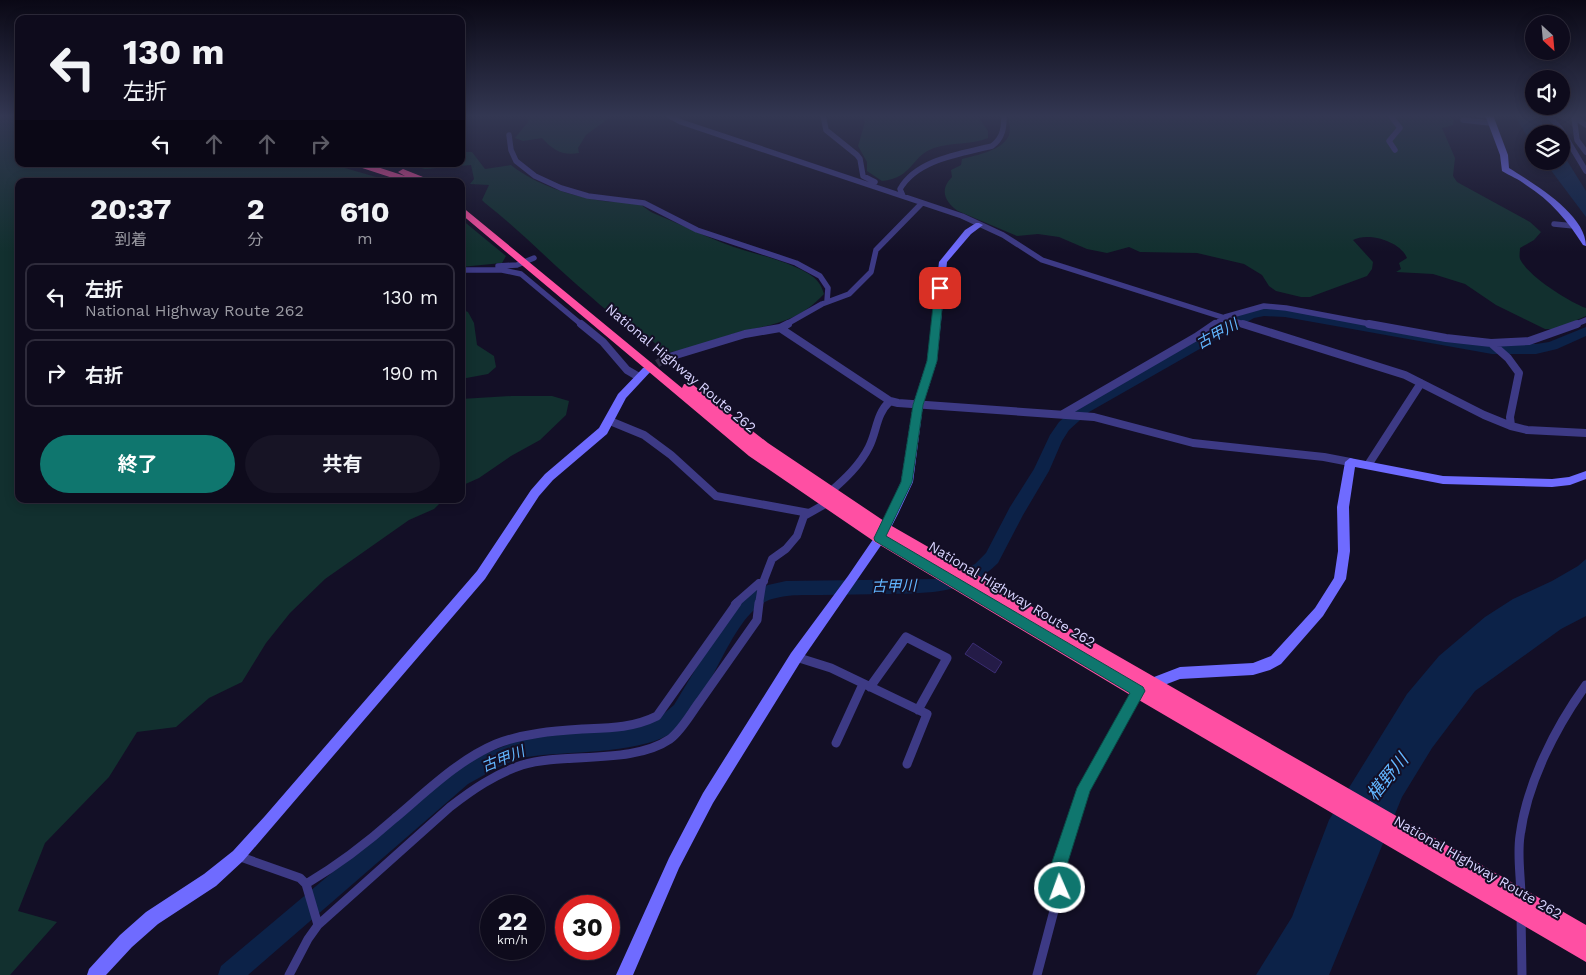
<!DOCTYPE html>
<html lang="ja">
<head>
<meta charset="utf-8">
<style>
  :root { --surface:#0e0b1c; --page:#171425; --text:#f1f3f6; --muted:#9b9ba3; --line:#2e2b3b; --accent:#0f766e }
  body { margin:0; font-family:"Work Sans","Noto Sans JP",sans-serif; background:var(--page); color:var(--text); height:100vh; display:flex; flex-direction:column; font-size:19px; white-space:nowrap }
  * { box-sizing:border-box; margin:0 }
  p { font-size:16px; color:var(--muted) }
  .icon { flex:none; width:28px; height:28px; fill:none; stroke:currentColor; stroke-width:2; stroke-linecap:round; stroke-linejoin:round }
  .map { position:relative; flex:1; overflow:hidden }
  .side { position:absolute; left:15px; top:178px; width:450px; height:325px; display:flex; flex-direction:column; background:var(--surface); border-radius:10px; box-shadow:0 2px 12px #0003,0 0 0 1px var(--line) }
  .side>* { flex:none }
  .hud { position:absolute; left:15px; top:15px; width:450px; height:152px; border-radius:10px; box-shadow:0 2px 12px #0003,0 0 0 1px var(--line); background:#0e0b1c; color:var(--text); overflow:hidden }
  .needle { width:32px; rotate:154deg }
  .tools { position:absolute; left:1525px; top:15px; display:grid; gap:10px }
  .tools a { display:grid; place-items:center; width:45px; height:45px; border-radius:50%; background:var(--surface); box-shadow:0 2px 12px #0003,0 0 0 1px var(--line); font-size:25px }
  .speed { position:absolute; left:480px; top:895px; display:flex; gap:10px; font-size:25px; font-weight:700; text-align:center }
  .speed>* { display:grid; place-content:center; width:65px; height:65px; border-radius:50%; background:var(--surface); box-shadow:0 2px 12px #0003,0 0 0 1px var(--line); line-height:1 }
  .speed small { font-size:12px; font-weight:400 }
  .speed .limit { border:8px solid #d22; background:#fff; color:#111 }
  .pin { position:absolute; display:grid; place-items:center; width:42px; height:42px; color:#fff; margin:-21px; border-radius:10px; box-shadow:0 2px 8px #0006 }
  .me { position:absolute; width:55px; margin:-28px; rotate:358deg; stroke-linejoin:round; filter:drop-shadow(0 0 4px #0008) }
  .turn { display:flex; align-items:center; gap:18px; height:105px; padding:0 25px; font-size:22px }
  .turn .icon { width:65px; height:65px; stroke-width:2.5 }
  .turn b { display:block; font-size:35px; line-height:42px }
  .lanes { display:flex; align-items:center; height:48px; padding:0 25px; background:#0003; justify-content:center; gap:25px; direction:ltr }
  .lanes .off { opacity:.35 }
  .eta { display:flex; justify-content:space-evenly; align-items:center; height:85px; text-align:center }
  .eta b { font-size:30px; font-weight:700; line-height:35px }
  .cta { display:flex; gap:10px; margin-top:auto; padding:10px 25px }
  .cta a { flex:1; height:58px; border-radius:30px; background:var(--accent); color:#fff; font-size:20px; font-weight:700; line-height:58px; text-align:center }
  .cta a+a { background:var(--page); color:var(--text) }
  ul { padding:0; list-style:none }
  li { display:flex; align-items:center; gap:15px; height:68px; margin:0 10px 8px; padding:0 15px; border:2px solid var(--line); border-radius:10px }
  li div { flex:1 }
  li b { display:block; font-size:19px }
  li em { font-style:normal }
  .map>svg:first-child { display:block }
  .green { fill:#12302f }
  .water { fill:#0c2248 }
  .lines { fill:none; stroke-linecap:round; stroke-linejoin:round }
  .river { fill:#0c2248; fill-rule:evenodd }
  .building { fill:#241b47; stroke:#3b2d73 }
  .street-tunnel { stroke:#312d47; stroke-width:8; stroke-dasharray:8 4; stroke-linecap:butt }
  .street-far2 { stroke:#3d3a85; stroke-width:5.5 }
  .street-far1 { stroke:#3d3a85; stroke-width:8 }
  .street { stroke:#3d3a85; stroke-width:9 }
  .secondary { fill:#6f6bff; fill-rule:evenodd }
  .highway { fill:#ff4fa3; fill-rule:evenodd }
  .route { fill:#0f766e; stroke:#0a4d48 }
  .labels { text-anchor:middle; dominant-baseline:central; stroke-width:4; stroke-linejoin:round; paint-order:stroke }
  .street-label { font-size:14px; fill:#d9d4ff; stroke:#130f26 }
  .water-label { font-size:15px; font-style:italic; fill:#62b6ff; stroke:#130f26 }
  .near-water-label { font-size:18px; font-style:italic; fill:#62b6ff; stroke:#130f26 }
</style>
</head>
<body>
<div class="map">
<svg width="1586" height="975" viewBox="0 0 1586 975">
  <rect width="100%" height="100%" fill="#130f26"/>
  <!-- green -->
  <path class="green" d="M0 115H19V164H331L390 181H19V499H444L434 509 409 520 325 579 290 613 266 643 242 682 209 698 176 727 137 732 109 777 45 843 18 911 57 922 10 975H0Z
    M528 115H613L586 135 578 148 579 153C562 156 553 150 542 138L523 141 515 138 528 122Z
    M855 115H977L988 131V138C971 145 951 142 934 148 911 156 913 178 882 181L867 171V162L858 146 865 122 861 116Z
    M1009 115H1449L1454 120 1453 125 1442 128 1455 158 1453 176 1457 182 1530 222 1541 232 1534 240 1520 248C1520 251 1519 256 1520 259 1528 276 1569 302 1586 308V316L1556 329H1545L1496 305 1465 284 1433 274 1396 272 1401 269 1399 263 1407 258C1400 241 1368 232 1353 240L1373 262 1372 269 1367 276 1310 297H1301L1276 291 1269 286 1262 275 1244 264 1197 253 1140 252 1129 247 1107 253 1087 249 1059 237 1038 234 1017 236 958 211C945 202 939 190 952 177L951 170 961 165 962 159C976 155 1003 151 1009 135 1011 129 1008 121 1009 115Z
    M461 152H472L485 169 511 165C536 185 571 196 603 201 614 203 625 200 637 203 643 205 647 210 653 213 676 222 699 234 723 243 751 254 782 258 809 274 817 279 821 284 824 294 798 322 774 324 739 332 726 336 680 352 670 352 660 351 656 343 648 337 644 334 637 333 632 329 617 319 603 308 590 296 554 266 522 232 485 203L482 200 489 185 470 184 474 179 471 165 425 169 407 164H461Z
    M461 219 506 256 502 263 461 267Z
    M461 309 468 312 474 323 477 345 494 356 496 367 488 374 461 379Z
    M512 396H552L569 401 566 415 540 440 511 456 479 478 461 486V399Z"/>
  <!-- water -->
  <path class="water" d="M1514 115H1536L1550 134H1534V147Z
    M1561 151 1586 191V217L1544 161H1561Z
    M1586 559V616L1561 629 1475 691 1432 748 1402 797 1329 975H1256L1292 917 1329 820 1407 694 1439 656 1485 617 1513 599 1552 581 1578 566Z"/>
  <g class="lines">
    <!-- river -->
    <path class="river" d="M1264 308 1285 309 1492 344H1536L1549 342 1586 327V336L1557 349 1536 354H1492L1285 317 1264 316 1254 318 1089 412 1069 430 1062 441 1049 471 1023 515 998 563C967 594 930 593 889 594 866 594 844 595 821 595 804 595 788 594 772 599 728 612 710 711 668 735 635 754 566 751 527 757 507 761 486 774 468 784L248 975H218L221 966 454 770 475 758 524 738 639 726 655 721 674 705 731 610 746 594 768 585 786 581 937 579 956 573 975 564 986 553 1010 507 1034 469 1050 435 1059 422 1079 404 1245 312Z"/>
  </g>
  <!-- building -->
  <path class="building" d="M973 643 1002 662 995 673 965 654Z"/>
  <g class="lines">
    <!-- street-tunnel -->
    <path class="street-tunnel" d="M647 370 666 358"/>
    <!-- street-far2 -->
    <path class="street-far2" d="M668 115 681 122 962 216 1003 235 1042 260 1247 325
      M823 115 826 130 857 155 860 159 863 176 875 182
      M1390 115 1400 128 1389 141 1395 150
      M1479 115 1489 116
      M1548 115 1560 128 1586 171
      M1574 117 1577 140 1586 152
      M1574 117 1586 125
      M1463 120 1490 123
      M509 135 511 150 516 161 535 176 561 188 588 196 644 203 697 230 796 263 820 276 828 288 827 301
      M903 196 900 189C917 159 961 154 992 146 1003 138 1004 128 1004 115
      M1554 224 1574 226
      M498 266 517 265 534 258
      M461 270H502L521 274 582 325
      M785 325 822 304 849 294 871 272 876 250 922 203
      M1214 325 1225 317 1264 306 1286 308 1376 325
      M1574 325 1586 320"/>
    <!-- street-far1 -->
    <path class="street-far1" d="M581 324 603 342 627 370 639 377
      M1243 324 1405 375 1484 415 1511 426 1527 430 1586 433
      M1369 324 1446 338 1491 343
      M780 328 890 401 898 403 1094 417 1193 443 1324 457 1350 462
      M666 358 745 334 780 328 788 324
      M1063 414 1196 337 1215 324
      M610 421 644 435 671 455 716 496 809 513
      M1511 426 1510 417 1519 373 1508 358 1491 343 1529 341 1577 324
      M1368 465 1421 383
      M830 492C845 479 860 465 869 447 877 431 876 414 890 401
      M735 604 759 583 764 581
      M759 604 762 585 772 559 786 549 797 536 804 516 827 503"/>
    <!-- street -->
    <path class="street" d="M796 657 831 668 927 714 907 764
      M870 687 906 637 947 658 918 710
      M836 743 863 684
      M238 856 300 878 306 884 318 925 308 939 289 975
      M306 884C338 865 367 843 395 818 426 792 458 760 496 744 524 733 554 731 583 729 609 728 633 728 657 716L737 603
      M1521 898C1521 878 1517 856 1520 836 1527 783 1555 728 1586 685
      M1521 914 1522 975
      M318 925 450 807C472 790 495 774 522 765 565 752 632 765 670 739 682 730 691 713 700 701 719 674 738 647 757 620L759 603
      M1037 975 1060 888 1059 865 1084 788 1138 691"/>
    <!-- secondary -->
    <path class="secondary" d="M1485 115H1493L1508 155 1509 168C1533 183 1586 214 1586 246L1583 245C1568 221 1550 200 1526 185 1519 179 1510 176 1502 171L1500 155Z
      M976 223H979L983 225 971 234 947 262 937 361 923 405 913 482 898 514 884 541 801 661 713 803 679 868 633 975H616L669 858 703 793 791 653 848 576 876 535 886 514 901 482 913 405 927 361 939 262 965 230Z
      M647 367 652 370 626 398 607 434 553 480 539 496 485 579 243 861 216 886 158 924 132 947 106 975H87L89 969 120 935 146 912 204 874 233 851 265 816 477 571 531 490 545 474 599 428 618 394 643 368Z
      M1350 458 1443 476 1552 479 1569 477 1586 471V479L1570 485 1552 487 1443 484 1355 467 1349 507 1350 551 1346 579 1323 616 1281 664 1270 670 1253 675 1180 679 1146 692 1141 690 1139 686 1141 682 1180 667 1253 663 1271 656 1315 608 1334 578 1338 551 1337 507 1345 462Z"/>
    <!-- highway -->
    <path class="highway" d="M355 164H368L405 176 398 172 403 169 433 181 415 179 416 181H402L356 166Z
      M461 206 682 388 684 384H692L768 443 890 525 1586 925V962L1132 696 875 542 749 456 461 214Z"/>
  </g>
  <!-- sky -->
  <linearGradient id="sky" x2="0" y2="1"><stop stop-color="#0a0815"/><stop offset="0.46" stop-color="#333752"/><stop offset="1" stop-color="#333752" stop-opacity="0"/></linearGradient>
  <rect width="1586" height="252" fill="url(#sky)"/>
  <!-- route -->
  <path class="route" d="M940 285 944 288 937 361 923 405 912 482 886 536 1143 687 1145 691 1090 791 1067 865 1068 888 1066 894 1060 896 1054 894 1052 888 1051 865 1077 788 1130 693 875 541 874 538 901 482 913 405 927 361 935 288Z"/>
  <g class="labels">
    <!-- street labels -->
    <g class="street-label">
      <text transform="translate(681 368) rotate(40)">National Highway Route 262</text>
      <text transform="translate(1012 594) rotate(31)">National Highway Route 262</text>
      <text transform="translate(1478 867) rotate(30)">National Highway Route 262</text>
    </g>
    <!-- water labels -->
    <g class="water-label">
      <text transform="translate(1217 334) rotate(-29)">古甲川</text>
      <text transform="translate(894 586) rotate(-1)">古甲川</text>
      <text transform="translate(503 759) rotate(-22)">古甲川</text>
    </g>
    <!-- near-water labels -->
    <g class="near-water-label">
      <text transform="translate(1387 777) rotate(-51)">椹野川</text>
    </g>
  </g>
</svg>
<div class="tools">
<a><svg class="needle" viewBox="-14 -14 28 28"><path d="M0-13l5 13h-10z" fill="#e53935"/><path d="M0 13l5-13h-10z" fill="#9b9ba3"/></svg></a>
<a><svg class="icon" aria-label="sound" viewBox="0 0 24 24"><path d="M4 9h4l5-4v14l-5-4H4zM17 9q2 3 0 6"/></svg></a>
<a><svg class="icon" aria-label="layers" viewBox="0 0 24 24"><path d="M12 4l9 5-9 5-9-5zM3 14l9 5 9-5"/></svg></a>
</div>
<div class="speed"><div>22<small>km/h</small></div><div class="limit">30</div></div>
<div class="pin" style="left:940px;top:288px;background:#d93025"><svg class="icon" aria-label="arrive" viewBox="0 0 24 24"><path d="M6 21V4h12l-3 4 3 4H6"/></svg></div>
<svg class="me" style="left:1060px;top:888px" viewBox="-20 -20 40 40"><circle r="17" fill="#0f766e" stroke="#fff" stroke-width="3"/><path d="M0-11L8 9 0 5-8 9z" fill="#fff"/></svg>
<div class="hud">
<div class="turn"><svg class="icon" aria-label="left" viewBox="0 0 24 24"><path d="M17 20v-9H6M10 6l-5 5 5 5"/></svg><div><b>130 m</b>左折</div></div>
<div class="lanes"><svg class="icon" aria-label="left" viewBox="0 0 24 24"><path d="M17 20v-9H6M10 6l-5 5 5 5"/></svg><svg class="icon off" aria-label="ahead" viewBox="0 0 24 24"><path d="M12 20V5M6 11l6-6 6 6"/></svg><svg class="icon off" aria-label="ahead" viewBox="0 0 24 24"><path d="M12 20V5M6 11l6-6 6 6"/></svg><svg class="icon off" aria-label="right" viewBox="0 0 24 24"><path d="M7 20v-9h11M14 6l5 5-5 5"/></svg></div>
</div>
<section class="side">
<div class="eta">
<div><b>20:37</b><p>到着</p></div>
<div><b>2</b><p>分</p></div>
<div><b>610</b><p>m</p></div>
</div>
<ul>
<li><svg class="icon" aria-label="left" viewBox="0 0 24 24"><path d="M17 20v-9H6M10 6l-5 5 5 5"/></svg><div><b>左折</b><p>National Highway Route 262</p></div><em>130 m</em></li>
<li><svg class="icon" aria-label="right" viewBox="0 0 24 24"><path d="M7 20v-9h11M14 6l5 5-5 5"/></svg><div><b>右折</b></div><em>190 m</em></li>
</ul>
<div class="cta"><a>終了</a><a>共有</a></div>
</section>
</div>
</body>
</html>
